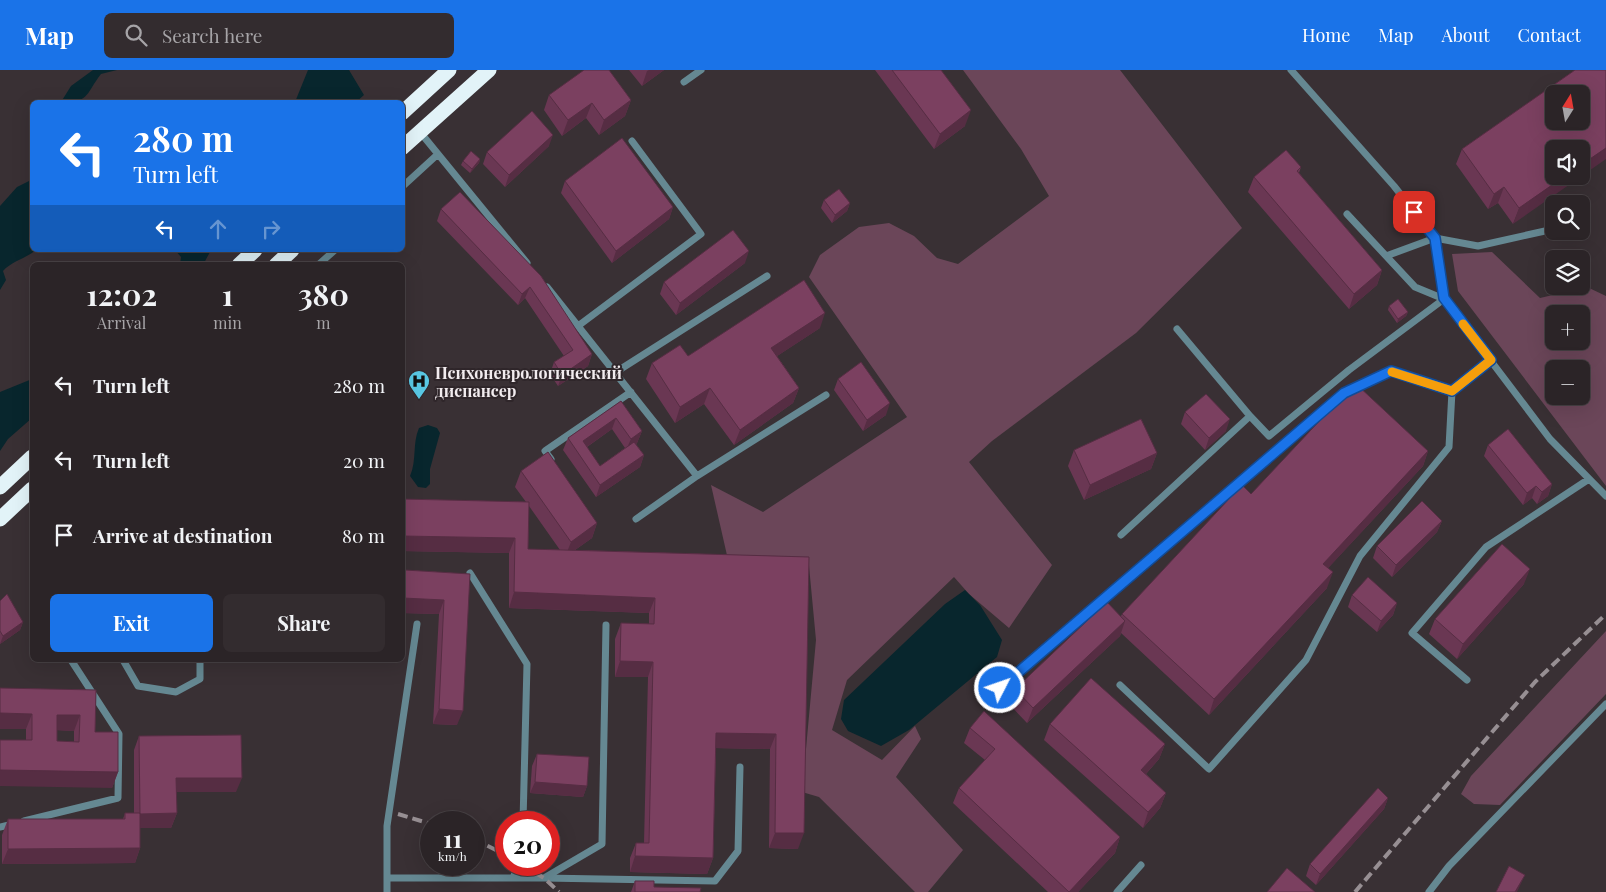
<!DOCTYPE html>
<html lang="en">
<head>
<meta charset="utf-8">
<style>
  :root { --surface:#2b2427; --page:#332c2f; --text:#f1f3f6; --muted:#a6a4a7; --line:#474144; --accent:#1a73e8 }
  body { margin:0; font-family:"Playfair Display",serif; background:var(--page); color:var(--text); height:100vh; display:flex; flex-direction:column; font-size:19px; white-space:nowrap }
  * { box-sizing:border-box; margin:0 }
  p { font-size:16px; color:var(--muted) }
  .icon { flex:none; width:28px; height:28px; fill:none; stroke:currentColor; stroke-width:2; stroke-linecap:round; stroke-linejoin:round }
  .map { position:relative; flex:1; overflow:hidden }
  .sheet { position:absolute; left:30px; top:192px; width:375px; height:400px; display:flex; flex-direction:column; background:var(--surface); border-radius:8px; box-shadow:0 5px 20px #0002,0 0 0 1px var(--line) }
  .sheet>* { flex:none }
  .hud { position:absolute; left:30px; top:30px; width:375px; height:152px; border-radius:8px; box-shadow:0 5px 20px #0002,0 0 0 1px var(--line); background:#1a73e8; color:#fff; overflow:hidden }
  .needle { width:32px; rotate:11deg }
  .tools { position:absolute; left:1545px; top:15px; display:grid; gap:10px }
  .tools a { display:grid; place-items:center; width:45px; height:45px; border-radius:8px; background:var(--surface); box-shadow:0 5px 20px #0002,0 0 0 1px var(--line); font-size:25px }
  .speed { position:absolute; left:420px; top:741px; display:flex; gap:10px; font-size:25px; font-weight:700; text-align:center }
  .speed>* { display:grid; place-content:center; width:65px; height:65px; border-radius:50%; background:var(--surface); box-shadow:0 5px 20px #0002,0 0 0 1px var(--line); line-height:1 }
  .speed small { font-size:12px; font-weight:400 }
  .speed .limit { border:8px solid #d22; background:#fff; color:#111 }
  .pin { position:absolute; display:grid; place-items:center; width:42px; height:42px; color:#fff; margin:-21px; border-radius:10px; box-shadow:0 2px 8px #0006 }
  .me { position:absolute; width:55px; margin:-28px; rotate:49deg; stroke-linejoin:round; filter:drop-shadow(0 0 4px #0008) }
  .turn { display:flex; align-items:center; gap:18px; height:105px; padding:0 20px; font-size:22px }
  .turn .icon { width:65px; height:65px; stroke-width:2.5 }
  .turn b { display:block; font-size:35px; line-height:42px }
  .lanes { display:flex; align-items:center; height:48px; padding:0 20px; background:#0003; justify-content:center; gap:25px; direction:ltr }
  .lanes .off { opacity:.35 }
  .eta { display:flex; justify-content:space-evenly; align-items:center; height:85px; text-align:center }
  .eta b { font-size:30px; font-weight:700; line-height:35px }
  .primary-button { display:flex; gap:10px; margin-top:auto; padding:10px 20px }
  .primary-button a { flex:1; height:58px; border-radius:8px; background:var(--accent); color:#fff; font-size:20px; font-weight:700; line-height:58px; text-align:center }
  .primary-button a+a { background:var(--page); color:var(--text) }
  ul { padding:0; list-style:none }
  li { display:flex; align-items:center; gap:15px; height:75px; padding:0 20px }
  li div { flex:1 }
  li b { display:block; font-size:19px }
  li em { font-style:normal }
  header { display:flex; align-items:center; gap:30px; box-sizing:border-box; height:70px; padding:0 25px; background:var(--accent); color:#fff }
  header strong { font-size:24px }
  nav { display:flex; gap:28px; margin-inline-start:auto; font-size:18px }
  .search { width:350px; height:45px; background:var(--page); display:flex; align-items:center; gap:12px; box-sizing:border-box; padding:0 18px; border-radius:8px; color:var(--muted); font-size:19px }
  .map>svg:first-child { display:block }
  .green { fill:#6b4659; fill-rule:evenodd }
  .water { fill:#08262d }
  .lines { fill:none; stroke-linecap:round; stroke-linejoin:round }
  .lane { stroke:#658892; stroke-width:7 }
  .highway { stroke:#e2f3f8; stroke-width:15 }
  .rail { stroke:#978f93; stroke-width:4; stroke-dasharray:10 5; stroke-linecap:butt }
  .wall { fill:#6a3753; fill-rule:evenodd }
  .shaded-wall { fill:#562d43 }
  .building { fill:#7b4060; stroke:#562d43; fill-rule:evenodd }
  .route-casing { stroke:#114b97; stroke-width:12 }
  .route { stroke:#1a73e8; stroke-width:9 }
  .slow { stroke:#f59e0b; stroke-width:9 }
  .labels { text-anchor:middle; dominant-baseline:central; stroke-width:4; stroke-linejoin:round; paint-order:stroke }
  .poi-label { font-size:16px; font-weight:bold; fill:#f2ecef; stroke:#2f262a; text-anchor:start }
</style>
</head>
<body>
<header>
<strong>Map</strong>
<div class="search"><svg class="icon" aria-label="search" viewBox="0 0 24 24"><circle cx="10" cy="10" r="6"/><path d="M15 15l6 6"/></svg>Search here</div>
<nav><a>Home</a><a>Map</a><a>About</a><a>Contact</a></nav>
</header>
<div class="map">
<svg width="1606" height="822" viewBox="0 0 1606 822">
  <rect width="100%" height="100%" fill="#393034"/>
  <!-- green -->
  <path class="green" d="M963 0H1120L1242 158 1136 263 992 371 969 392 1052 495 1009 558 969 524 954 507 847 610 832 660 882 690 915 656 921 669 896 707 963 780 928 822H915L819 727 802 722 816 570 809 496 729 494 711 415 763 442 907 347 809 207 820 185 859 157 889 153 914 166 937 188 958 194 1049 126 1021 79Z
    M1492 182 1540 228 1587 217 1606 226V416L1458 221 1452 184ZM1554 244H1581V271H1554ZM1554 299H1581V326H1554Z
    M1606 561V624L1500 735 1474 734 1461 724 1471 706Z"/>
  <!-- water -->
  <path class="water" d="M93 0H117L101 4C86 23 90 33 61 32L71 16Z
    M308 0H349L364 25 356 32H295Z
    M29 111H32V180H36C25 189 12 191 3 201L6 210 0 220V136L17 117Z
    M175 180H211L203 195H180L181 187Z
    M32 309V348L8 369 0 381V322Z
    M428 355 437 358 440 363 430 399V414L426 418 418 417 410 406C417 390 412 374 419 358Z
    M965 520 980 535 1002 570 997 587 909 660 881 676 848 661 841 649 844 630 945 534Z"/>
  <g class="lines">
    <!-- lane -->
    <path class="lane" d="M684 12 701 0
      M420 62 527 193
      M402 117 438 84
      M1347 144 1415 217 1444 229 1550 369 1606 426
      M1581 153 1587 152
      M1386 186 1435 168 1478 176 1554 159
      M318 195 335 180
      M547 217 697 406 636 449
      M578 256 701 164 632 71
      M1177 259 1250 346
      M616 302 767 206
      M1452 321 1491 289
      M551 389 545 381 631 322
      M697 406 826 325
      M1121 465 1250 346 1269 366 1349 300 1444 229 1435 168 1394 116 1291 0
      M470 503 527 594 523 752
      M123 590 138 616 176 622 200 609V590
      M1467 610 1412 563 1486 477 1589 409
      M1000 618 1344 323 1391 301 1452 321 1449 377 1360 486 1306 590 1209 699 1120 615
      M24 751 118 728 119 664 71 590
      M0 757 13 754
      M387 808H544L602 774 606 555
      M513 808 518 795
      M544 808 715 811 738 781 740 697
      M387 822V756L417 554
      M1117 822 1141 795
      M1429 822 1449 796 1606 634"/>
    <!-- highway -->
    <path class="highway" d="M402 43 449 0
      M402 78 489 0
      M239 195 255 180
      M276 195 292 180
      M0 417 32 387
      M0 449 32 419"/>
    <!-- rail -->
    <path class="rail" d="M398 744 431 754
      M474 769 506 785
      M522 795 544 808 559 822
      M1355 822 1535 612 1606 544"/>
  </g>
  <!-- wall -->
  <path class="wall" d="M629 0H664L642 16Z
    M875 0H941L965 56 934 79Z
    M1575 0 1513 154 1498 133 1488 139 1456 94 1462 79Z
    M549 25 631 30 625 46 599 65 586 48 562 66 544 40Z
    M549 76 505 117 483 94 487 82Z
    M480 89 479 93 470 103 461 95 463 91Z
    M1301 97 1299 103 1382 200 1377 215 1349 239 1248 122 1254 107Z
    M565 111 673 137 669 149 612 193 561 123Z
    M460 122 592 284 588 296 558 316 550 304 554 292 564 286 525 228 518 235 437 151 441 139Z
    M824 130 850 133 847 141 832 153 821 138Z
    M745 193 676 245 660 224 664 212Z
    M1389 236 1408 242 1406 246 1397 253 1388 240Z
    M820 258 777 286 799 318 793 333 734 375 704 334 675 353 646 309 652 293Z
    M838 309 886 345 863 361 834 320Z
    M621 331 642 361 637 373 636 374 644 385 640 397 596 427 563 380 568 368ZM612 359 625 378 600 396 587 377Z
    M1185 342 1226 361 1205 380 1181 354Z
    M1488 375 1552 414 1548 426 1537 434 1532 428 1523 435 1484 386Z
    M1074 380 1157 383 1151 399 1084 430 1068 396Z
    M1428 381 1423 396 1328 498 1327 518 1209 645 1121 563 1120 566 1027 653 1009 634 1015 619 1121 546 1122 544 1251 424Z
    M521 401 597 453 592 468 575 480 809 487 798 779 769 778 770 679 716 678 713 788 707 804 630 802V788L636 773H644L648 607H615V569L621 553 649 554V543L509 538V483L402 481V429L526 432 515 417ZM529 436 560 480 528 479Z
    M1442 451 1437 462 1392 507 1373 488 1377 476Z
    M405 500 470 504 457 655 433 654 439 544 402 543V507Z
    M1524 514 1457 589 1429 564 1435 549Z
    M1352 525 1397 533 1393 545 1377 562 1348 537Z
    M0 531 23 552 20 560 0 574Z
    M0 618 96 620 95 662 118 702 112 718 26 670V659H0ZM57 660 74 661V672L57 671Z
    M1050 654 1165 674 1159 689 1146 704 1166 723 1160 738 1143 758 1044 670Z
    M970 658 1120 767 1115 783 1078 822H1048L953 733 959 718 985 690 964 673Z
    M139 666 236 722H176L177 743 171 758H140V778L135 793 2 794V765L8 749H123L125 743H134V680Z
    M537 684 587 716 583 727 530 723 532 696Z
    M1388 728 1384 739 1316 815 1306 806 1310 794Z
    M635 811 654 817 700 822H631Z"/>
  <!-- shaded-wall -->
  <path class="shaded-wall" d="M649 0H664L642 16 647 1Z
    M631 30 625 46 599 65 604 50Z
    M592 33 586 48 562 66 568 50Z
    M971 40 965 56 934 79 940 64Z
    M553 65 549 76 505 117 509 105Z
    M1606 78V89L1513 154 1519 138 1565 106H1581V95Z
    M480 89 479 93 470 103 472 99Z
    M1504 117 1498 133 1488 139 1494 124Z
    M850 133 847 141 832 153 835 145Z
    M673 137 669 149 612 193 616 181Z
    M749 181 745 193 676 245 680 233Z
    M1382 200 1377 215 1349 239 1354 224Z
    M530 217 525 228 518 235 522 224Z
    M1408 242 1406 246 1397 253 1398 249Z
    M825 243 820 258 765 294 771 278Z
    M592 284 588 296 558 316 562 305Z
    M710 318 704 334 675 353 680 337Z
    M799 318 793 333 734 375 740 360Z
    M890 333 886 345 863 361 867 350Z
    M616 348 612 359 578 383 583 371Z
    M1230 349 1226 361 1205 380 1209 368Z
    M642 361 637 373 626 380 631 369Z
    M1428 381 1423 396 1318 509 1323 494Z
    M1157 383 1151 399 1084 430 1090 415Z
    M644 385 640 397 596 427 600 415Z
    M1552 414 1548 426 1537 434 1542 422Z
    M1536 416 1532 428 1523 435 1527 423Z
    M1442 451 1437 462 1392 507 1396 495Z
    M597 453 592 468 565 487 571 472Z
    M402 466 515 468 509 483 402 481Z
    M1530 499 1524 514 1457 589 1463 574Z
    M1333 502 1327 518 1209 645 1214 629Z
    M514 522 655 528 649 543 509 538Z
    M403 528 444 530 439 544 402 543V531Z
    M1397 533 1393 545 1377 562 1381 551Z
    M1125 551 1120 566 1027 653 1033 638Z
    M23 552 20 560 0 574 3 566Z
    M620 591 653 592 648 607H615Z
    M439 639 463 641 457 655 433 654Z
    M0 643 32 644 26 659H0Z
    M57 645H80L74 661 51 660Z
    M716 663 776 664 770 679 710 678Z
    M1165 674 1159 689 1135 716 1141 700Z
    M0 700 118 702 112 718 0 716Z
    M176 708H242L236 722H171Z
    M535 712 587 716 583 727 530 723Z
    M1166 723 1160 738 1143 758 1148 742Z
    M1388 728 1384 739 1316 815 1320 804Z
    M177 743 171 758H135L140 744Z
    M775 763H804L798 779 769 778Z
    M1120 767 1115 783 1078 822H1069Z
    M140 778 135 793 2 794 8 779Z
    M635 786 713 788 707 804 630 802Z
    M1525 805 1517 822H1515Z"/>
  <!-- building -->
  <path class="building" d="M584 0H609L631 30 604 50 592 33 568 50 549 25Z
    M892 0H941L971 40 940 64Z
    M1575 0H1606V78L1581 95V79H1554V106H1565L1519 138 1504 117 1494 124 1462 79ZM1554 24H1581V51H1554Z
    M532 41 553 65 509 105 487 82Z
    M622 68 673 137 616 181 565 111Z
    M1286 80 1301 97 1297 101 1382 200 1354 224 1254 107Z
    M471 81 480 89 472 99 463 91Z
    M839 119 850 133 835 145 824 130Z
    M460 122 541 206 592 284 562 305 554 292 573 280 530 217 522 224 441 139Z
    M733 160 749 181 680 233 664 212Z
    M804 210 825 243 771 278 799 318 740 360 710 318 680 337 652 293 680 275 688 286Z
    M1398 229 1408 242 1398 249 1389 236Z
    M861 292 890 333 867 350 838 309Z
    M1355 313 1428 381 1323 494 1333 502 1214 629 1122 544 1242 415 1251 424Z
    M1206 324 1230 349 1209 368 1185 342Z
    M621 331 642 361 631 369 616 348 583 371 600 396 634 372 644 385 600 415 568 368Z
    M1141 349 1157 383 1090 415 1074 380Z
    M1508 359 1552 414 1542 422 1536 416 1527 423 1488 375Z
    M548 382 597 453 571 472 521 401Z
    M402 429 529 432 528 479 809 487 804 763H775L776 664 716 663 713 788 635 786 636 773H649L653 592 620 591 621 553 654 554 655 528 514 522 515 468 402 466Z
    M1422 431 1442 451 1396 495 1377 476Z
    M1502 474 1530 499 1463 574 1435 549Z
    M405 500 470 504 463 641 439 639 444 530 403 528Z
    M1368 507 1397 533 1381 551 1352 525Z
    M7 524 23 552 3 566 0 561V531Z
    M1107 532 1125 551 1033 638 1015 619Z
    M1091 608 1165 674 1141 700 1166 723 1148 742 1050 654Z
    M0 618 96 620 95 662H118V702L0 700V670H32V644L0 643ZM57 645H80L79 672 57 671Z
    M984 641 1120 767 1069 822 959 718 995 679 970 658Z
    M241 665 242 708H176L177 743 140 744 139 666Z
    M537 684 589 687 587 716 535 712Z
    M1378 718 1388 728 1320 804 1310 794Z
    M125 743H140V778L8 779V749H125Z
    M1509 796 1525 805 1515 822H1496Z
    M1287 798 1315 822H1267Z
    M635 811H654V817L701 818 700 822H635Z"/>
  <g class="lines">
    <!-- route casing -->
    <g class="route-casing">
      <path id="route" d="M1000 618 1344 323 1391 301 1452 321 1491 290 1444 228 1435 168 1414 142"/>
    </g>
    <!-- route -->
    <use href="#route" class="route"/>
    <!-- slow -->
    <path class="slow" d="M1392 302 1452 321 1491 290 1463 254"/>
  </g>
  <!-- icons -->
  <defs>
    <g id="hospital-pin" transform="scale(1.125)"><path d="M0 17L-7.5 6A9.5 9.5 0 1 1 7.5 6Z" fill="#59c8e4" stroke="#2f262a"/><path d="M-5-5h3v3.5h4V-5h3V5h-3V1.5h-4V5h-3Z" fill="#111"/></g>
  </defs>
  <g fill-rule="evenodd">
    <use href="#hospital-pin" x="419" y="311"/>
  </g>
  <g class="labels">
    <!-- poi labels -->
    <g class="poi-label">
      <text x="435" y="302">Психоневрологический<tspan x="435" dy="18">диспансер</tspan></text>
    </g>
  </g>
</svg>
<div class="tools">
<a><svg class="needle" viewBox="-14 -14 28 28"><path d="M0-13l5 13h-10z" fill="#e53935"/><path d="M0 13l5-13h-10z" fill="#a6a4a7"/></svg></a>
<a><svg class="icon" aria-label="sound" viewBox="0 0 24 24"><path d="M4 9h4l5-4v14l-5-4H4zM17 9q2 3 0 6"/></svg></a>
<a><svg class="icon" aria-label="search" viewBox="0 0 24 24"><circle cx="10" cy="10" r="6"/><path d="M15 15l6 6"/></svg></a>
<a><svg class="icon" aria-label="layers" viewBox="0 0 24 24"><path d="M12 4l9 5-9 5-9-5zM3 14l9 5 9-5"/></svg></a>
<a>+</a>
<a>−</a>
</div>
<div class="speed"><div>11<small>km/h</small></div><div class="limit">20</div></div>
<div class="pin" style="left:1414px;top:142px;background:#d93025"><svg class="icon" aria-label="arrive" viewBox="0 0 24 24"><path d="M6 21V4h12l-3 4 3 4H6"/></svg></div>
<svg class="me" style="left:1000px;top:618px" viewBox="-20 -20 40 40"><circle r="17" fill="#1a73e8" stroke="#fff" stroke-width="3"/><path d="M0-11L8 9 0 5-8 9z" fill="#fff"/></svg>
<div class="hud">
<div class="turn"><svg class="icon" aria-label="left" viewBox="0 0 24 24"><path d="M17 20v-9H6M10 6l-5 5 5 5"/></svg><div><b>280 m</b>Turn left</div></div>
<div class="lanes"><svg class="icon" aria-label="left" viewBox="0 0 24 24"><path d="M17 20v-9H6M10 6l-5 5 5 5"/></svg><svg class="icon off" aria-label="ahead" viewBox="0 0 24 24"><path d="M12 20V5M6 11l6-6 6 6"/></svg><svg class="icon off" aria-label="right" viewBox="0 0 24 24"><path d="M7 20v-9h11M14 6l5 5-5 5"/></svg></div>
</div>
<section class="sheet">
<div class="eta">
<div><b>12:02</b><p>Arrival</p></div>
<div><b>1</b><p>min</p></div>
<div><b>380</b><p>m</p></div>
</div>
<ul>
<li><svg class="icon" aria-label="left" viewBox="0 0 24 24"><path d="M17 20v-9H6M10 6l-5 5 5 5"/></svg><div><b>Turn left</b></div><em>280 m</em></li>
<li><svg class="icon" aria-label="left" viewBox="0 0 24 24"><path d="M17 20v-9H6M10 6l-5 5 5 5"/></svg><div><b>Turn left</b></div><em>20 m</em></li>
<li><svg class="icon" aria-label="arrive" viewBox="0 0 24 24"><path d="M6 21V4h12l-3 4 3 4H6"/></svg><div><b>Arrive at destination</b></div><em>80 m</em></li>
</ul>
<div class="primary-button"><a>Exit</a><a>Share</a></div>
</section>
</div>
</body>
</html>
